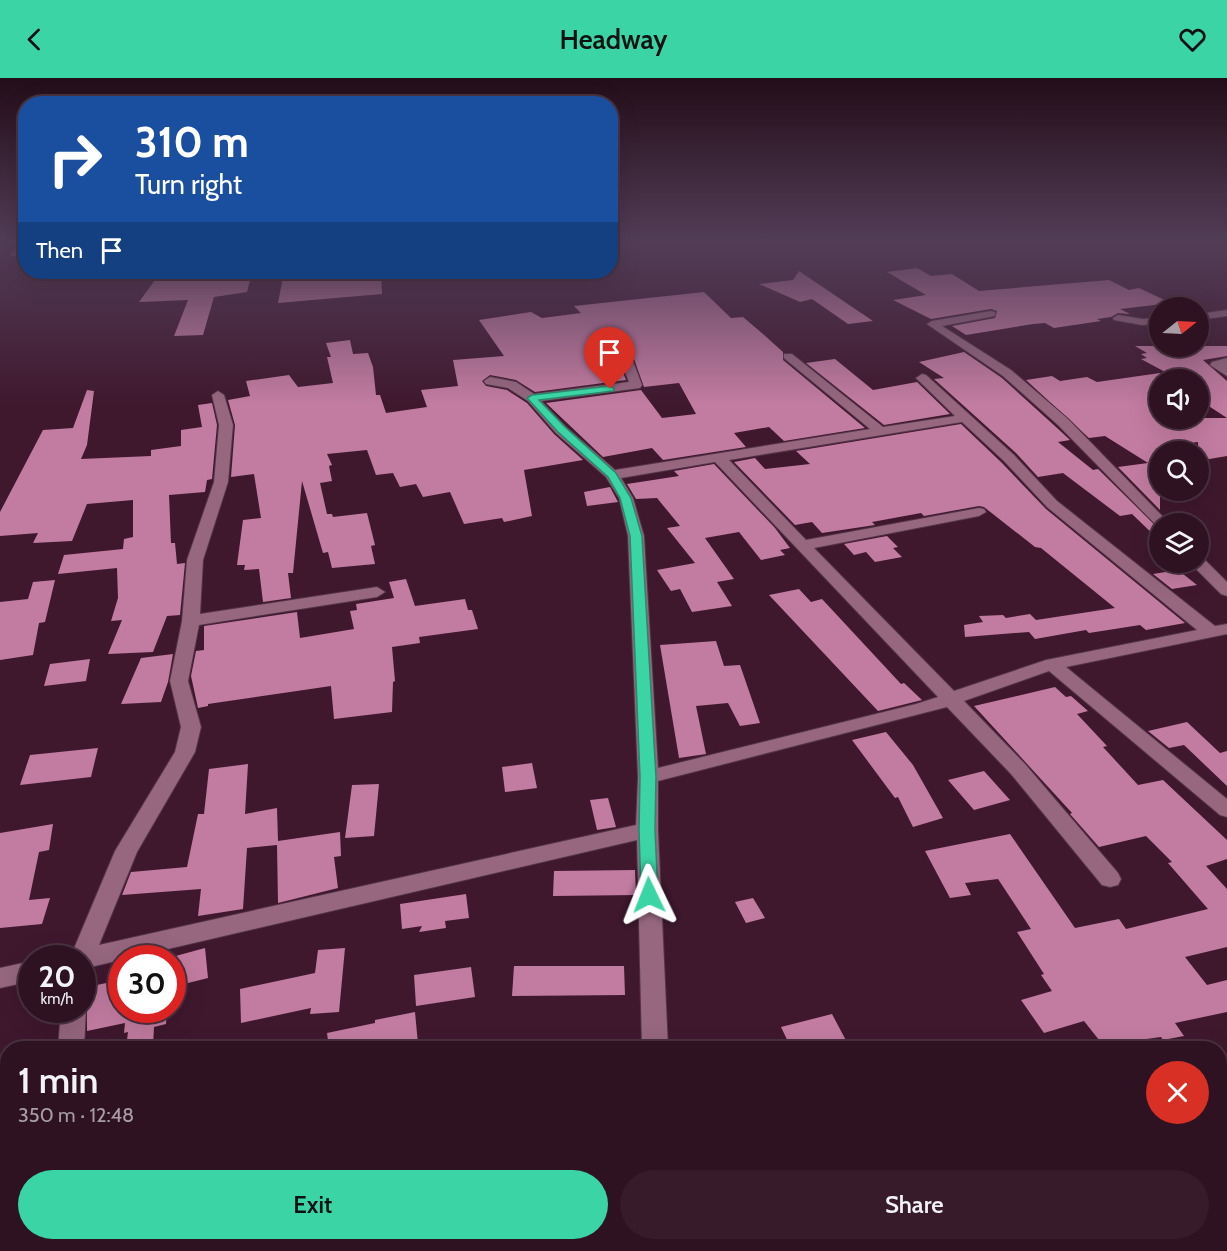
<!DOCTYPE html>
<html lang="en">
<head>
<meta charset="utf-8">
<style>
  :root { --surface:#2f1222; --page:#371b2a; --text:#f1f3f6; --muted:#a79ea5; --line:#4a3240; --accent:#3bd4a4 }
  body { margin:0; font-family:Cabin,sans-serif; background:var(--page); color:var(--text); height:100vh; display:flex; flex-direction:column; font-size:22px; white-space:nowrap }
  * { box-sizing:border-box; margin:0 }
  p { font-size:20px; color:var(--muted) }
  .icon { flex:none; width:33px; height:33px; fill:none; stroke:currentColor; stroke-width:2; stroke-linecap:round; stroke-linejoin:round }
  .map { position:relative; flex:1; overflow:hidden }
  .drawer { position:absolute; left:0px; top:963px; width:1227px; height:210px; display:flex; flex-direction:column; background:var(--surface); border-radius:24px 24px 0 0; box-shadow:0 6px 24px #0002,0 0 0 2px var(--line) }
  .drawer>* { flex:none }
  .guide { position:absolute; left:18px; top:18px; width:600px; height:183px; border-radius:24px; box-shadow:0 6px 24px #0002,0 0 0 2px var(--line); background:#1a4fa0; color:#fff; overflow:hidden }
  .needle { width:39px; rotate:72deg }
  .fabs { position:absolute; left:1149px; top:219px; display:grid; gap:12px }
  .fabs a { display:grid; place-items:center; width:60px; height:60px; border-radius:50%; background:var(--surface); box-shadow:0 6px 24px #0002,0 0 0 2px var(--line); font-size:30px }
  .speed { position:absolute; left:18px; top:867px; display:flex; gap:12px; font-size:30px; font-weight:700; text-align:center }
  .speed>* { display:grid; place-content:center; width:78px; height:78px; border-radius:50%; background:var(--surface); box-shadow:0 6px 24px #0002,0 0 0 2px var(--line); line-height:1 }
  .speed small { font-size:15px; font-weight:400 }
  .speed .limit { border:9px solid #d22; background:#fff; color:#111 }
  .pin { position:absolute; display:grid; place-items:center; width:51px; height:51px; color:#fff; margin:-62px -26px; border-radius:50% 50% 50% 0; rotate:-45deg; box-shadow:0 0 6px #0007 }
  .pin .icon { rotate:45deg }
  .me { position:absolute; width:66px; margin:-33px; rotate:358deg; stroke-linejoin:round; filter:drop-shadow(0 0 4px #0008) }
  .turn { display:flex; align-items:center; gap:21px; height:126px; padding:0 18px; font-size:27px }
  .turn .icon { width:78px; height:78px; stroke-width:2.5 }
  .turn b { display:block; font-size:42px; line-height:51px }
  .then { display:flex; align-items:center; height:57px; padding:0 18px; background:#0003; gap:12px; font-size:22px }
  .round { display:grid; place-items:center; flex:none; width:63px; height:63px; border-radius:32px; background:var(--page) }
  .headline { display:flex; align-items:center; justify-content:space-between; height:102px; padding:0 18px }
  h1 { font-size:36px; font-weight:600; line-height:45px }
  .primary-button { display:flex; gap:12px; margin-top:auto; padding:12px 18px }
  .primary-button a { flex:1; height:69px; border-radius:36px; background:var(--accent); color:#111; font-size:24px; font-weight:600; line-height:69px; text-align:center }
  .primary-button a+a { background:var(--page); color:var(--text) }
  header { display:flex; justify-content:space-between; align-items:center; height:78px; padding:0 18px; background:var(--accent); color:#111; font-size:27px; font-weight:600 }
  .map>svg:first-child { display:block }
  .building { fill:#c27ca1 }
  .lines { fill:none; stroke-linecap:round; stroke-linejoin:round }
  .minor-casing { stroke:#543446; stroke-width:2 }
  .minor { fill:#96677f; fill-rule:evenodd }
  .route { fill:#3bd4a4; stroke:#268a6b; stroke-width:1.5 }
</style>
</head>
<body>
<header><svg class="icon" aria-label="back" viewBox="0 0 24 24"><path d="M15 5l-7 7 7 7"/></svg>Headway<svg class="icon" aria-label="heart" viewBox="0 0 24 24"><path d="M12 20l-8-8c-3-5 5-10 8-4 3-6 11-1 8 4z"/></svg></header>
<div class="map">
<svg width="1227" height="1173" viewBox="0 0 1227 1173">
  <rect width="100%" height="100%" fill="#3f182e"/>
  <!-- building -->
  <path class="building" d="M917 190 931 198 952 196 979 213 1109 202 1129 212 1139 210 1171 225 1120 231 1130 236 1118 235 1111 239 1097 241 1101 243 1054 250 1045 245 1033 246 966 257 952 248 995 240 997 233 991 231 931 241 893 222 926 217 887 194Z
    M799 193 873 243 848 246 812 221 800 224 759 206 793 202Z
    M165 194H252L247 214 214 219 203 257 174 258 188 222 139 224 160 195Z
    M284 194H381L382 216 278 225Z
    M704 214 731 240 743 239 763 256 783 274V282L865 350 784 363 769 349 734 355 746 369 663 382 652 370 603 379 546 325 641 312 662 340 696 336 679 305 644 309 629 267 620 263 613 269 626 302 535 314 516 302 490 297 482 303 486 308 507 312 527 325 554 356 583 382 524 392 532 438 504 444 502 440 464 446 450 414 423 419 416 406 400 409 393 395 376 397 367 372 327 376 332 387 329 388 332 403 320 405 327 436H332L333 439 367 435 375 467 371 468 375 486 332 490 328 474 323 475 302 403 293 495H288L291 520 263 524 259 491 244 492 245 487H237L243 442 261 440 254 396 231 399 235 347 228 322 250 318 246 303 289 297 298 309 333 305 327 279H331L326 265 350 262 353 276 368 275 373 289 376 317H380L386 335 427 329 421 312 458 308 453 282 504 278 479 242 531 234 542 240 581 235 574 228Z
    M1135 268H1227V278L1203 282 1227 303V340L1198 321V299L1180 302 1141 281 1147 280 1141 276 1147 275Z
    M964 274 1002 300 1056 349 1070 362 1058 364 1093 392 1098 391 1160 452V463L1132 436 1120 438 1063 395 1038 399 1016 375 934 301 944 300 919 284Z
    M835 281 873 312 917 304 950 336 884 347 806 285Z
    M1160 295V340H1227V378L1198 383V364L1160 369V432L1118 389 1148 385 1105 358 1089 360 1026 302 1052 298 1060 303 1087 299 1097 304Z
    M87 312 94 313 87 367 81 381 151 378V372L181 368V352L202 349 198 327 212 325 217 347 212 401 207 402 205 414 169 417 171 465H175L177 486 185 485 180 537 167 538 153 574 108 576 122 542 111 543 118 520 117 490 58 496 64 477 123 471 124 461 133 459V422L87 426 72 463 33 465 38 455 0 458V434L43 352 73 350Z
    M961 346 1002 385 1046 431 1185 545 1146 552 1140 547 1089 555 1086 552 1035 561 1029 554 965 559 964 547 983 544 979 538 1003 537 1006 540 1030 536 1036 542 1115 530 1041 470 1035 469 984 429 979 428 924 438 921 435 872 444 875 447 822 455 812 444 795 447 734 384 755 380 765 391 810 386 796 373Z
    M714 386 775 450 790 470 780 472 785 477 761 482 739 454 705 460 734 501 717 504 732 528 692 534 680 511 671 513 657 492 695 485 667 450 680 448 657 420 636 421 627 406 679 398 674 393Z
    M610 409 618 424 587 428 584 414Z
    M887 458 898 469 893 470 902 479 875 484 866 474 854 477 844 466Z
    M1178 492 1197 507 1172 511 1153 496Z
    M406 501 415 528 465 521 468 532H472L478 551 419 559 420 565 392 569 395 603 393 604 392 634 334 641 331 608 208 626V628L198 630 191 598 196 573 204 572V548L297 534 300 560 354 551 350 533 357 532 356 526 394 520 389 504Z
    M55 502 45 544 39 545 33 577 0 582V524L28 521 33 504Z
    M799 511 811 524 822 521 901 606 904 605 922 622 878 633 769 517Z
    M716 563 724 588 740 587 760 645 740 648 728 625 696 628 706 676 679 680 660 567Z
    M173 576 168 604 161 624 121 626 141 580Z
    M90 581 86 603 44 608 50 586Z
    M1055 609 1066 619 1071 618 1088 633 1077 636 1107 668 1103 669 1138 707 1163 702 1227 762V781L1206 788 1227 811V869L1185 879 1207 907 1227 902V934L1175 945 1184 958 1163 962 1161 959 1103 967 1084 943 1044 955 1021 922 1052 913 1041 897 1044 896 1017 854 1031 851 998 801 965 805 971 817 950 820 925 773 1010 756 1075 850 1119 841 1126 851 1208 831 1168 785 1172 784 1146 758 1099 769 1070 736 1072 735 974 628Z
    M1187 644 1220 675 1227 673V708L1184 667 1169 670 1148 653Z
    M886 654 913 687 943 740 913 749 898 719 895 720 852 662Z
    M98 670 91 699 20 707 30 677Z
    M532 685 537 710 505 714 502 689Z
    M248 686 245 736 277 730 278 763 340 754 341 778 334 779 338 810 278 825 277 767 247 770 243 831 198 838 201 811 122 817 131 794 187 789 198 736H204L209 691Z
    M984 693 1010 722 974 732 948 702Z
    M379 706 374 758 345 760 352 707Z
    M608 720 616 749 597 752 590 722Z
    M53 746 49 772 39 774 29 822 50 820 42 846 0 850V755Z
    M635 792 636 817 553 818 554 793Z
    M466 816 469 840 445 843 446 850 419 854 422 848 402 851 400 826Z
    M753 820 765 840 746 845 735 824Z
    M205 870 208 900 172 909V879Z
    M345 870 339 934 310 936 311 930 241 945 240 911 315 895 318 872Z
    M514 888H624L625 917 512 918Z
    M471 889 475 919 416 928 414 897Z
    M121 902 120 932H167L166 946 154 949 153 968 126 970 128 954 124 955 125 945 87 953V909Z
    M415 934 418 966 396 970H329L327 955 375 945V942Z
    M832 936 850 970H791L781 949Z"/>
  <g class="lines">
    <!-- minor casing -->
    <g class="minor-casing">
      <path id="minor" d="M22 162H26V170L18 178H12L10 176Z
        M265 194H275L277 199 268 201Z
        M1227 232V238L1198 242V236Z
        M991 233 995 234V238L942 248 1011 292 1068 341 1170 446H1160V450L1158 449 1058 347 1003 298 927 246 932 243Z
        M1118 237 1142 241 1160 240V246L1142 247 1114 242 1113 240Z
        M621 265 627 268 642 307 640 310 541 323 566 349 615 392 870 351 784 280V276H792L883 349 955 338 916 300 922 296 926 297 1014 377 1057 423 1215 548 1227 546V556L1066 589 1227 721V739L1220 737 1049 593 964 623 1025 686 1118 795 1121 801 1118 807 1110 809 1102 807 1011 696 947 629 658 703V752L668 970H642L637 762 82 891V880H70L115 773 175 674 181 649 170 603 182 543 187 482 214 404 219 347 212 317 218 313 224 317 233 347 228 404 203 482 200 536 377 509 385 514 377 519 199 547 188 603 201 649 195 674 137 774 99 867 636 747 638 699 628 458 619 420 606 399 556 355 528 323 508 310 486 306 484 303 490 299 516 304 534 316 629 304 615 268ZM962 344 1004 383 1047 429 1197 552 1046 582 954 613 814 470 979 438 986 434 984 431 979 430 806 462 729 382ZM715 384 938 619 916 626 658 690 644 458 633 420 621 400Z
        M1227 280V298L1210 287 1212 284Z
        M1198 479 1204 481 1227 504V518L1221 516 1192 487 1190 484H1198Z
        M32 883V903L0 910V890Z
        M82 926 86 932 84 970H58L61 932H82Z
        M46 1166H76V1173H46Z
        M649 1166H679L680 1173H650Z"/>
    </g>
    <!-- minor -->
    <use href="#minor" class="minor"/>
  </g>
  <!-- sky -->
  <linearGradient id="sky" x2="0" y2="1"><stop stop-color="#230d19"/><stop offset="0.5" stop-color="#523d57"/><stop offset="1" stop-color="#523d57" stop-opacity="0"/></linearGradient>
  <rect width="1227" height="326" fill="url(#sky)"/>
  <!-- route -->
  <path class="route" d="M610 308 614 311 613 313 539 322 565 349 616 395 631 420 642 458 656 699 655 752 658 817 655 822 649 824 643 822 641 817 639 752 640 699 630 458 620 420 608 399 558 354 527 320 532 317Z"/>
</svg>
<div class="fabs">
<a><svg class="needle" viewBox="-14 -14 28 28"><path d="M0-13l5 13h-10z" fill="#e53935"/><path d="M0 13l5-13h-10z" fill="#a79ea5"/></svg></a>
<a><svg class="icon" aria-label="sound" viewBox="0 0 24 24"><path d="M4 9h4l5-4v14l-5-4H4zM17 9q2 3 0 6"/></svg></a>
<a><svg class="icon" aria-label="search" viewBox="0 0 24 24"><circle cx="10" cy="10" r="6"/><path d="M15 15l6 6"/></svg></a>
<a><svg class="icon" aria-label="layers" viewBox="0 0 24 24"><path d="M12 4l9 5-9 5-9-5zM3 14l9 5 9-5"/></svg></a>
</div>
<div class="speed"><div>20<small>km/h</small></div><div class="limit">30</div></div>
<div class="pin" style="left:610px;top:311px;background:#d93025"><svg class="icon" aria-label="arrive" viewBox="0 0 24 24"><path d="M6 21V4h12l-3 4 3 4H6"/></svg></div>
<svg class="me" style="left:649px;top:817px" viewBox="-20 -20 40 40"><path d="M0-17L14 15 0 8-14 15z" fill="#3bd4a4" stroke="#fff" stroke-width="4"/></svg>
<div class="guide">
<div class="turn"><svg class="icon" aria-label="right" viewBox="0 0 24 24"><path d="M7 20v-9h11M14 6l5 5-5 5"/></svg><div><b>310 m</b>Turn right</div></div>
<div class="then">Then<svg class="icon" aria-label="arrive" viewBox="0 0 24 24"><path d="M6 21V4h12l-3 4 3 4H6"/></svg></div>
</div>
<section class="drawer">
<div class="headline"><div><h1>1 min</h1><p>350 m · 12:48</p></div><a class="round" style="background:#d93025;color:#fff"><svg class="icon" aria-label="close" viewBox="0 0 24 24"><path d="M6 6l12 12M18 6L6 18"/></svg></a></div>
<div class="primary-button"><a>Exit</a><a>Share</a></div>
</section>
</div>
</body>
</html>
